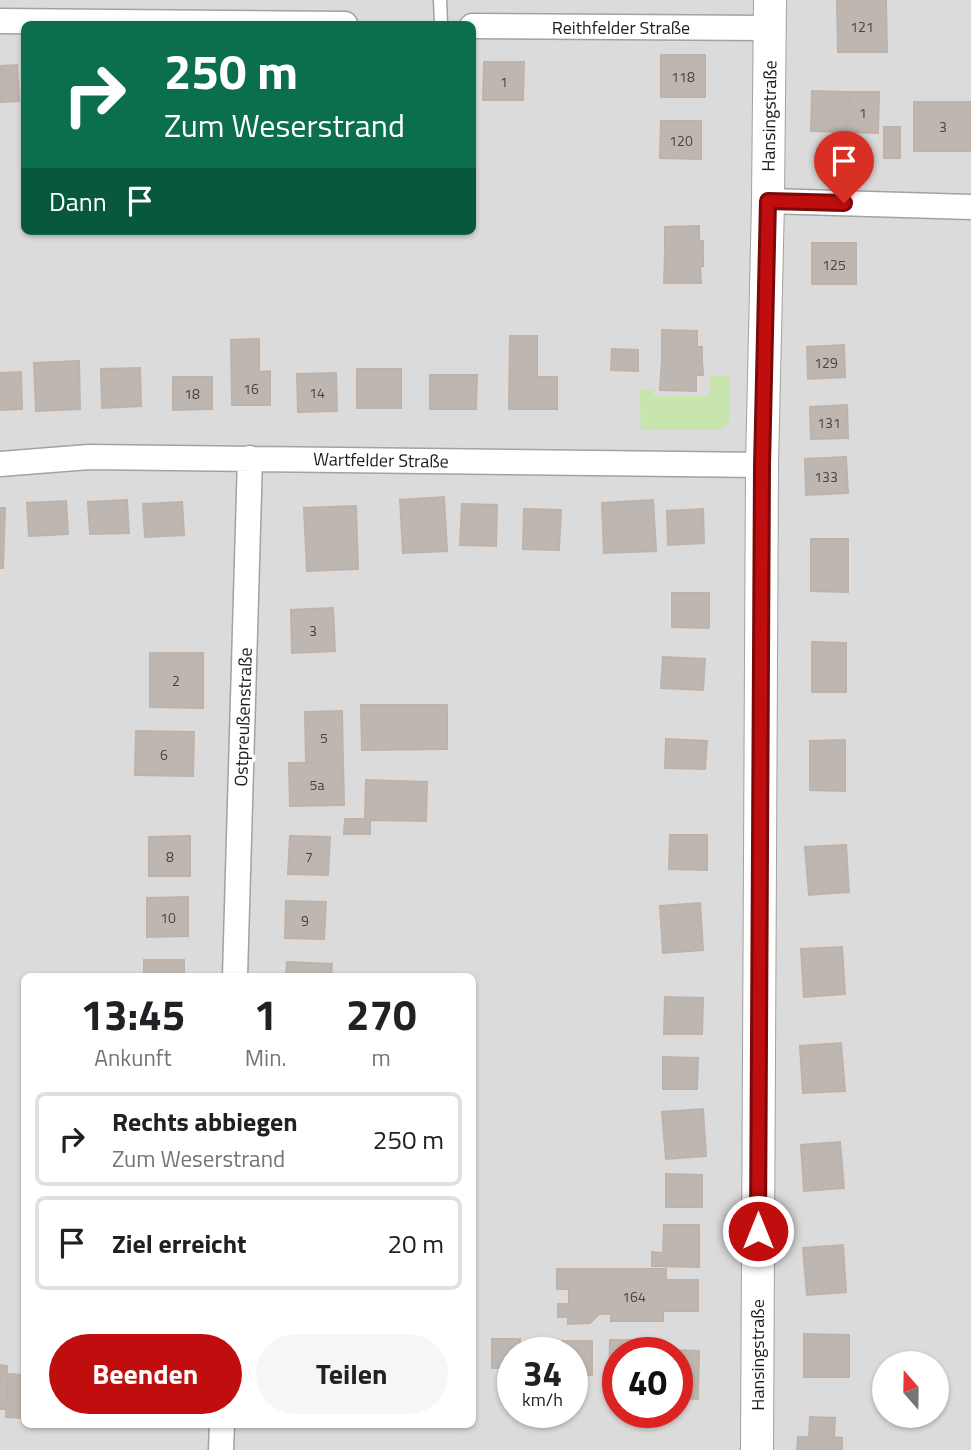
<!DOCTYPE html>
<html lang="de">
<head>
<meta charset="utf-8">
<style>
  :root { --surface:#fff; --page:#f6f6f6; --text:#202124; --muted:#757577; --line:#e0e0e0; --accent:#bf0e0d }
  body { margin:0; font-family:"Titillium Web",sans-serif; background:var(--page); color:var(--text); height:100vh; display:flex; flex-direction:column; font-size:26px; white-space:nowrap }
  * { box-sizing:border-box; margin:0 }
  p { font-size:23px; color:var(--muted) }
  .icon { flex:none; width:38px; height:38px; fill:none; stroke:currentColor; stroke-width:2; stroke-linecap:round; stroke-linejoin:round }
  .map { position:relative; flex:1; overflow:hidden }
  .side { position:absolute; left:21px; top:973px; width:455px; height:455px; display:flex; flex-direction:column; background:var(--surface); border-radius:10px; box-shadow:0 2px 5px #0004 }
  .side>* { flex:none }
  .hud { position:absolute; left:21px; top:21px; width:455px; height:214px; border-radius:10px; box-shadow:0 2px 5px #0004; background:#0b6e4f; color:#fff; overflow:hidden }
  .needle { width:46px; rotate:340deg }
  .fabs { position:absolute; left:872px; top:1351px; display:grid; gap:14px }
  .fabs a { display:grid; place-items:center; width:77px; height:77px; border-radius:50%; background:var(--surface); box-shadow:0 2px 5px #0004; font-size:35px }
  .speed { position:absolute; left:497px; top:1337px; display:flex; gap:14px; font-size:35px; font-weight:700; text-align:center }
  .speed>* { display:grid; place-content:center; width:91px; height:91px; border-radius:50%; background:var(--surface); box-shadow:0 2px 5px #0004; line-height:1 }
  .speed small { font-size:18px; font-weight:400 }
  .speed .limit { border:10px solid #d22; background:#fff; color:#111 }
  .pin { position:absolute; display:grid; place-items:center; width:60px; height:60px; color:#fff; margin:-72px -30px; border-radius:50% 50% 50% 0; rotate:-45deg; box-shadow:0 0 7px #0007 }
  .pin .icon { rotate:45deg }
  .me { position:absolute; width:77px; margin:-38px; rotate:0deg; stroke-linejoin:round; filter:drop-shadow(0 0 5px #0008) }
  .turn { display:flex; align-items:center; gap:24px; height:147px; padding:0 28px; font-size:32px }
  .turn .icon { width:91px; height:91px; stroke-width:2.5 }
  .turn b { display:block; font-size:49px; line-height:60px }
  .then { display:flex; align-items:center; height:66px; padding:0 28px; background:#0003; gap:14px; font-size:26px }
  .eta { display:flex; justify-content:space-evenly; align-items:center; height:119px; text-align:center }
  .eta b { font-size:42px; font-weight:700; line-height:49px }
  .button { display:flex; gap:14px; margin-top:auto; padding:14px 28px }
  .button a { flex:1; height:80px; border-radius:42px; background:var(--accent); color:#fff; font-size:28px; font-weight:700; line-height:80px; text-align:center }
  .button a+a { background:var(--page); color:var(--text) }
  ul { padding:0; list-style:none }
  li { display:flex; align-items:center; gap:21px; height:94px; margin:0 14px 10px; padding:0 14px; border:4px solid var(--line); border-radius:10px }
  li div { flex:1 }
  li b { display:block; font-size:26px }
  li em { font-style:normal }
  .map>svg:first-child { display:block }
  .residential { fill:#dcdbdb; fill-rule:evenodd }
  .grass { fill:#c9e5ae }
  .building { fill:#beb7b1; stroke:#bfb2a8; stroke-width:2 }
  .lines { fill:none; stroke-linecap:round; stroke-linejoin:round }
  .service-casing { stroke:#a2a2a2; stroke-width:15 }
  .minor-casing { stroke:#a2a2a2; stroke-width:27 }
  .tertiary-casing { stroke:#a2a2a2; stroke-width:34 }
  .service { stroke:#fff; stroke-width:12 }
  .minor { stroke:#fff; stroke-width:24 }
  .tertiary { stroke:#fff; stroke-width:32 }
  .route-casing { stroke:#7c0908; stroke-width:18 }
  .route { stroke:#bf0e0d; stroke-width:12 }
  .labels { text-anchor:middle; dominant-baseline:central; stroke-width:7; stroke-linejoin:round; paint-order:stroke }
  .number-label { font-size:14px; fill:#464443 }
  .street-label { font-size:18px; fill:#1e1e1e; stroke:#fff }
</style>
</head>
<body>
<div class="map">
<svg width="971" height="1450" viewBox="0 0 971 1450">
  <rect width="100%" height="100%" fill="#eeebe5"/>
  <!-- residential -->
  <path class="residential" d="M0 0H971V1450H0ZM24 24H472V231H24ZM24 976H472V1424H24ZM513 1353H572V1412H513ZM618 1353H677V1412H618ZM884 1363H936V1416H884Z"/>
  <!-- grass -->
  <path class="grass" d="M730 375 729 423 718 430H641L639 389 653 390 654 396H709V376Z"/>
  <!-- building -->
  <path class="building" d="M837 0H886L887 52H838Z
    M661 55H705V97H661Z
    M484 62H524L523 100H483Z
    M17 65 19 101 0 102V66Z
    M812 91 849 92 847 132 811 131Z
    M849 92H879L878 133 847 132Z
    M914 102H971V151H914Z
    M661 121H701V159L660 158Z
    M884 127H900V158H884Z
    M699 226V241H703V253H665V227Z
    M812 243H856V284H812Z
    M665 253H703V266L700 267 701 283H664Z
    M662 330 697 331V347H702V360H662Z
    M510 336H537V377H557V409H509Z
    M259 339V372L270 371V405H232L231 340Z
    M844 345 845 377 808 379 807 347Z
    M612 349 638 350V371L611 370Z
    M662 360H702L703 375H696V391L660 390Z
    M79 361 80 409 36 411 34 363Z
    M140 368 141 406 102 408 101 369Z
    M357 369H401V408H357Z
    M21 372 22 409 0 410V373Z
    M336 373 337 411 298 412 297 374Z
    M430 375H477L476 409H430Z
    M173 377H212V409L173 410Z
    M847 405 848 438 811 439 810 407Z
    M846 457 848 493 806 495 805 459Z
    M444 497 447 551 403 553 400 500Z
    M127 500 129 533 90 534 88 502Z
    M653 500 656 551 604 553 602 503Z
    M66 501 68 534 29 536 27 503Z
    M182 502 184 535 145 537 143 504Z
    M462 504 497 505 496 546 460 545Z
    M356 506 358 569 307 571 304 508Z
    M0 508H5L3 568H0Z
    M524 509 561 510 559 550 523 549Z
    M703 509 704 543 668 545 667 511Z
    M811 539H848V592L811 591Z
    M672 593H709V628L672 627Z
    M333 608 335 651 292 653 291 610Z
    M812 642 846 643V692H812Z
    M150 653H203V708L150 707Z
    M663 657 705 659 703 690 661 688Z
    M361 705H447V749L362 750Z
    M342 711 343 762 306 763 305 712Z
    M136 731 194 732 193 776 135 775Z
    M666 739 707 741 705 769 665 768Z
    M845 740V791L810 790V741Z
    M343 762 344 805 290 806 289 763Z
    M366 780 427 782 426 821 370 820V834H344L345 819H365Z
    M670 835H707V870L669 869Z
    M190 836V876H149V837Z
    M290 836 330 837 328 875 288 874Z
    M846 845 849 892 809 895 805 847Z
    M188 897V936L147 937V898Z
    M286 901 326 902 324 939 285 938Z
    M700 903 703 950 663 953 660 906Z
    M842 947 845 994 804 997 801 949Z
    M144 960H184V976H144Z
    M287 962 332 964 331 976H286Z
    M665 997 703 998 702 1034H664Z
    M841 1043 845 1091 803 1093 800 1046Z
    M663 1057 698 1058 697 1089H663Z
    M703 1109 706 1156 666 1159 662 1112Z
    M840 1142 844 1188 804 1191 801 1145Z
    M666 1174 702 1175V1207H666Z
    M664 1225H699V1267L652 1266V1252L663 1253Z
    M843 1245 846 1292 807 1295 803 1248Z
    M557 1269H666V1280H698V1311H663V1321H611V1314H599L590 1323 568 1324V1317H558V1304H569V1289H557Z
    M804 1334 849 1335V1377H804Z
    M492 1339H520V1349L541 1350V1353H513V1396H504V1368H492Z
    M610 1340H631L633 1349 699 1351 698 1399 677 1398V1353H618V1380H609Z
    M562 1341H592V1375H572V1353H541V1350H561Z
    M0 1365 7 1366 5 1409H0Z
    M8 1374 24 1375V1418L6 1417Z
    M810 1417 835 1418 834 1437 842 1438V1450H797L798 1437H809Z"/>
  <g class="lines">
    <!-- service casing -->
    <g class="service-casing">
      <path id="service" d="M440 0 441 24"/>
    </g>
    <!-- minor casing -->
    <g class="minor-casing">
      <path id="minor" d="M0 21 345 24
        M472 26 770 28
        M768 201 971 207
        M0 464 89 457 762 465
        M235 976 250 458
        M221 1450 222 1424"/>
    </g>
    <!-- tertiary casing -->
    <g class="tertiary-casing">
      <path id="tertiary" d="M757 1450 762 465 768 201 770 0"/>
    </g>
    <!-- service -->
    <use href="#service" class="service"/>
    <!-- minor -->
    <use href="#minor" class="minor"/>
    <!-- tertiary -->
    <use href="#tertiary" class="tertiary"/>
  </g>
  <g class="lines">
    <!-- route casing -->
    <g class="route-casing">
      <path id="route" d="M758 1231 762 466 768 201 844 203"/>
    </g>
    <!-- route -->
    <use href="#route" class="route"/>
  </g>
  <g class="labels">
    <!-- number labels -->
    <g class="number-label">
      <text x="862" y="26">121</text>
      <text x="683" y="76">118</text>
      <text x="504" y="81">1</text>
      <text x="863" y="112">1</text>
      <text x="943" y="126">3</text>
      <text x="681" y="140">120</text>
      <text x="834" y="264">125</text>
      <text x="826" y="362">129</text>
      <text x="251" y="388">16</text>
      <text x="317" y="392">14</text>
      <text x="192" y="393">18</text>
      <text x="829" y="422">131</text>
      <text x="826" y="476">133</text>
      <text x="313" y="630">3</text>
      <text x="176" y="680">2</text>
      <text x="324" y="737">5</text>
      <text x="164" y="754">6</text>
      <text x="317" y="784">5a</text>
      <text x="170" y="856">8</text>
      <text x="309" y="856">7</text>
      <text x="168" y="917">10</text>
      <text x="305" y="920">9</text>
      <text x="634" y="1296">164</text>
    </g>
    <!-- street labels -->
    <g class="street-label">
      <text x="621" y="27">Reithfelder Straße</text>
      <text transform="translate(769 116) rotate(-89)">Hansingstraße</text>
      <text transform="translate(381 460) rotate(1)">Wartfelder Straße</text>
      <text transform="translate(243 717) rotate(-88)">Ostpreußenstraße</text>
      <text transform="translate(757 1355) rotate(-90)">Hansingstraße</text>
    </g>
  </g>
</svg>
<div class="fabs">
<a><svg class="needle" viewBox="-14 -14 28 28"><path d="M0-13l5 13h-10z" fill="#e53935"/><path d="M0 13l5-13h-10z" fill="#757577"/></svg></a>
</div>
<div class="speed"><div>34<small>km/h</small></div><div class="limit">40</div></div>
<div class="pin" style="left:844px;top:203px;background:#d93025"><svg class="icon" aria-label="arrive" viewBox="0 0 24 24"><path d="M6 21V4h12l-3 4 3 4H6"/></svg></div>
<svg class="me" style="left:758px;top:1231px" viewBox="-20 -20 40 40"><circle r="17" fill="#bf0e0d" stroke="#fff" stroke-width="3"/><path d="M0-11L8 9 0 5-8 9z" fill="#fff"/></svg>
<div class="hud">
<div class="turn"><svg class="icon" aria-label="right" viewBox="0 0 24 24"><path d="M7 20v-9h11M14 6l5 5-5 5"/></svg><div><b>250 m</b>Zum Weserstrand</div></div>
<div class="then">Dann<svg class="icon" aria-label="arrive" viewBox="0 0 24 24"><path d="M6 21V4h12l-3 4 3 4H6"/></svg></div>
</div>
<section class="side">
<div class="eta">
<div><b>13:45</b><p>Ankunft</p></div>
<div><b>1</b><p>Min.</p></div>
<div><b>270</b><p>m</p></div>
</div>
<ul>
<li><svg class="icon" aria-label="right" viewBox="0 0 24 24"><path d="M7 20v-9h11M14 6l5 5-5 5"/></svg><div><b>Rechts abbiegen</b><p>Zum Weserstrand</p></div><em>250 m</em></li>
<li><svg class="icon" aria-label="arrive" viewBox="0 0 24 24"><path d="M6 21V4h12l-3 4 3 4H6"/></svg><div><b>Ziel erreicht</b></div><em>20 m</em></li>
</ul>
<div class="button"><a>Beenden</a><a>Teilen</a></div>
</section>
</div>
</body>
</html>
